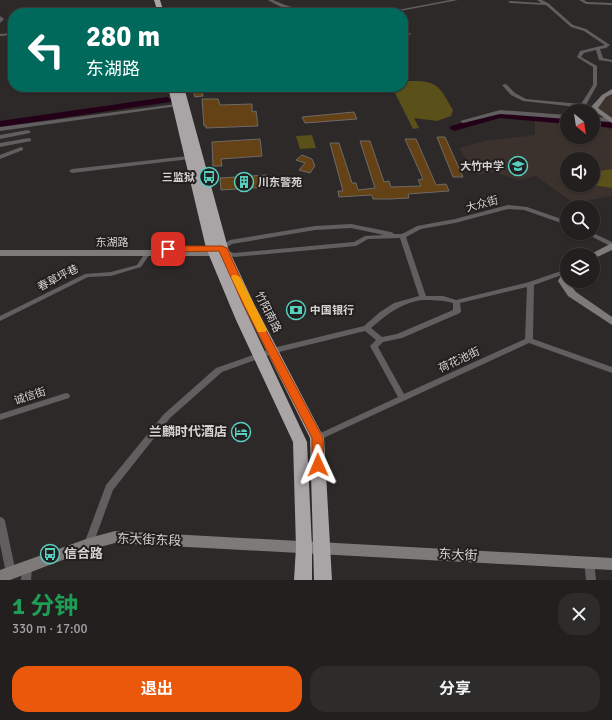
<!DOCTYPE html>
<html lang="zh">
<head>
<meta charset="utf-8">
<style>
  :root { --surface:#221f1e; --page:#2e2c2b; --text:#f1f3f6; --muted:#a2a2a4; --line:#3f3d3c; --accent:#ea580c }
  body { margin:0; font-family:Signika,"Noto Sans SC",sans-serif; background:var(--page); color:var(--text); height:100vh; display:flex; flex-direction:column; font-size:15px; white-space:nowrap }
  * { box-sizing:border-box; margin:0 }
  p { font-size:13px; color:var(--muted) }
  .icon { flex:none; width:22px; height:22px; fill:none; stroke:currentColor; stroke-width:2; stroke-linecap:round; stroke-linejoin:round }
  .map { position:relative; height:580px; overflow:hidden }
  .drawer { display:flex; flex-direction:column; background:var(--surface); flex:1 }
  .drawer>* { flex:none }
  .banner { position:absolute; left:8px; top:8px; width:400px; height:84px; border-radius:16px; box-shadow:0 1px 3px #0004,0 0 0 1px var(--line); background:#00695c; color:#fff; overflow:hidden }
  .needle { width:26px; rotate:150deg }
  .buttons { position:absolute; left:560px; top:104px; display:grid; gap:8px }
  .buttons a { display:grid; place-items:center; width:40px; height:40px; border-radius:50%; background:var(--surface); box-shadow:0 1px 3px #0004,0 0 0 1px var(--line); font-size:20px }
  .pin { position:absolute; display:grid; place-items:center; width:34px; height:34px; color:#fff; margin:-17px; border-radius:8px; box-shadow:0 2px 6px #0006 }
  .me { position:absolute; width:44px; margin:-22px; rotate:359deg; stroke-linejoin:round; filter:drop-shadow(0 0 3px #0008) }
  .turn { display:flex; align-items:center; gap:14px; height:84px; padding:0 12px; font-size:18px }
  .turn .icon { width:52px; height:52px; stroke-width:2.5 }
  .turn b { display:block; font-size:28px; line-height:34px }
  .round { display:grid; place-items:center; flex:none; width:42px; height:42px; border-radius:16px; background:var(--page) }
  .head { display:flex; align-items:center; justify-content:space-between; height:68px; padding:0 12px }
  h1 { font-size:24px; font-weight:700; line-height:30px; color:#1e9e55 }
  .cta { display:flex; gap:8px; margin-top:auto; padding:8px 12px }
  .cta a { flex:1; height:46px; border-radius:16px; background:var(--accent); color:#fff; font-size:16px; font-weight:700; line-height:46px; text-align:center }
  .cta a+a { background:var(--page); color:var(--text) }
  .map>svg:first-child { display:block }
  .built { fill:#3b312d; fill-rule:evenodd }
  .green { fill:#5a5019 }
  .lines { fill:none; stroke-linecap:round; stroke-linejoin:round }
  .river { fill:#240018; fill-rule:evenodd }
  .building { fill:#644215; stroke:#6d6a67 }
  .street { fill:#605e5e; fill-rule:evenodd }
  .secondary { fill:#7e7a7a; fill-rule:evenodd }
  .highway { fill:#a9a4a5; fill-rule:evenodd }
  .route { fill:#ea580c; stroke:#983908 }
  .slow { fill:#f59e0b }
  .labels { text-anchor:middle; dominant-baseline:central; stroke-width:4; stroke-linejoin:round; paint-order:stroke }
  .poi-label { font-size:11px; font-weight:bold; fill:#d5d3d2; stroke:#231f1e; text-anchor:end }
  .street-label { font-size:11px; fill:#d5d3d2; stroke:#231f1e }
  .near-poi-label { font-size:13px; font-weight:bold; fill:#d5d3d2; stroke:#231f1e; text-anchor:end }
  .near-street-label { font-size:13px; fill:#d5d3d2; stroke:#231f1e }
</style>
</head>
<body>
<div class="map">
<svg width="612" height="580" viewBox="0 0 612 580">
  <rect width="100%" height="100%" fill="#2d2928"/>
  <!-- built -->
  <path class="built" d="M612 93V118L597 108 608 95Z
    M535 119 567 122V137H593V125H602L612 130V196L573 203 536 176 519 180 492 172 481 175 475 173 459 148 485 141 535 135ZM567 159H593V185H567Z"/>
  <!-- green -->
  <path class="green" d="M409 81C438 80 440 87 453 110L451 116 437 121 414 118 419 128 413 129 392 87H403V82Z
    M312 135 316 148 300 149 296 136Z
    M612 169V188L592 185 593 172Z"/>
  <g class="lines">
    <!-- river -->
    <path class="river" d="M167 97 172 100 170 102 0 127V121Z
      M500 112 567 118V124L500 118 454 131 449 128 451 126Z
      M593 120 612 122V128L593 126Z"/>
  </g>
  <!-- building -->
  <path class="building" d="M192 87H200L203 96 195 97Z
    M202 99H218L220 105 252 104V112L256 111 258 126 206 128V126H204Z
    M354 112 357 119 305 123 302 117Z
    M437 137H445L463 177H453Z
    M260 139 262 156 221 159 222 166H213L212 142Z
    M405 139H416L436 185 446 184 449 191 408 194 409 198 390 199H373L372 195 339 197 338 191H343L330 143H339L352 183H356L358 190 375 188 360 141H370L384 182 389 181 391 187 421 186 418 180 423 179Z
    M302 155 312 159 315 166 310 173 299 170 305 163 296 160Z
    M267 175 270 187 221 190 220 178Z"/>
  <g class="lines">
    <!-- street -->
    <path class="street" d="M268 0H273L285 5 313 13C299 13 280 8 268 0Z
      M450 0H458L390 13H382Z
      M537 0H542L548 3 573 25 586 29 610 45 606 48 600 49 603 58 612 60V62L599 60 596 50 584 53 581 57 597 66V85L586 105 596 107V109L523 101 511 95 502 85 506 84 515 93 526 99 581 104 593 85V67L577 57 580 51 605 45 584 31 571 27 546 5 510 3 508 2 510 1 541 3Z
      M579 0H584L587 2 612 3V5L586 4Z
      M0 16 4 19 0 23Z
      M403 30 410 33 411 34 403 38V35L406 34 403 33Z
      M13 33V35L0 36V34Z
      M176 104H178V106L0 131V127Z
      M500 110 567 115V119L500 114 463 123 460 121Z
      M593 117 612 118V122L593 121Z
      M28 130 31 132 30 133 0 139V135Z
      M29 138 31 139V141L0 147V143Z
      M21 147 23 148V150L0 159V155Z
      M188 156 190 157V159L72 173 69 171 72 169Z
      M508 205 527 207 567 221V225L524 210 508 209 455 223 421 229 406 237 426 296H443L456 300 529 282 567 269V273L534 285 533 339 612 367V373L529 343 317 441 314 440 313 438 314 436 398 397 370 346 376 340 365 331 275 353 222 372 170 418 113 490 92 547 89 548 86 547 84 544 106 485 164 414 216 368 273 348 364 326 380 312 394 303 419 296 400 238 368 239 356 246 234 257 222 253 221 252 224 250 234 253 354 242 365 236 384 235 351 228 315 230 232 244 222 250 220 249 219 248 220 247 230 240 315 226 351 224 391 232 393 233 394 234H402L417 226 455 219ZM527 287 525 339 404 394 378 347 383 342 402 338 460 313 461 311 460 303ZM422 300C432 300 442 300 453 303V310L397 334 382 337 371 328C388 314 399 304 422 300Z
      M585 233H593L612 242V247Z
      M147 252 150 254 141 267 111 276 88 277 0 321V316L85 274 111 272 137 265 145 253Z
      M66 393 69 394 70 396 69 398 0 420V414Z
      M0 517 3 518 5 521 16 573 15 576 11 578 7 576 6 573 0 544Z
      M589 557 593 559 594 562 596 580H586L584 562 585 559Z
      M27 562 31 564 32 567 31 580H21L22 567 23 564Z"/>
    <!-- secondary -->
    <path class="secondary" d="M612 89V94L606 97 598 108 612 118V123L590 108 602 95Z
      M612 243V250L593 259V255H589Z
      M0 250H220L225 253 220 256H0Z
      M567 269V281L576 292 612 317V325L568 296 558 281 564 270Z
      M115 531 612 558V570L115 543 89 550 10 580H0V570L89 538Z"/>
    <!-- highway -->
    <path class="highway" d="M154 0H160L164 13H158Z
      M168 87H184L228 248 254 304 324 438 332 580H314L310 438 236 290 307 442 312 547V580H294L296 547 293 442 236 320 206 248Z"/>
  </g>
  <!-- route -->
  <path class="route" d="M222 246 227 248 252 304 323 438 324 465 322 469H314L312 465V438L243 304 219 251 168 252 163 249 168 246Z"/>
  <!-- slow -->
  <path class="slow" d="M233 275H236L240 277 267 330 265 332H258L257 330 231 277Z"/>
  <!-- icons -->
  <defs>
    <g id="school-ring" transform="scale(1)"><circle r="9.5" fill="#231f1e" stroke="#58cebf" stroke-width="1.5"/><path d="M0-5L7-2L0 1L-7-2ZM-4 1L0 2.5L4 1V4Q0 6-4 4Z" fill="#58cebf"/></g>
    <g id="bus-ring" transform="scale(1)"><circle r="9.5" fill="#231f1e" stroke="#58cebf" stroke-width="1.5"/><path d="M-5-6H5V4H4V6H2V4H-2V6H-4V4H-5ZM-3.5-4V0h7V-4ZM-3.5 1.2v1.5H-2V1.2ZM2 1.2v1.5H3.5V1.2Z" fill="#58cebf"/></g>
    <g id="building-ring" transform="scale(1)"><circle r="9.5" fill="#231f1e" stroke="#58cebf" stroke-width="1.5"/><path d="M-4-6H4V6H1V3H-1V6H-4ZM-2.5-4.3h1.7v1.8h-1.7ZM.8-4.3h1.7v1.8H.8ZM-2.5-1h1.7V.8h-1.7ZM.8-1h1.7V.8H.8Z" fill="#58cebf"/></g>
    <g id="bank-ring" transform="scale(1)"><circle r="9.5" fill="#231f1e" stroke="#58cebf" stroke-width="1.5"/><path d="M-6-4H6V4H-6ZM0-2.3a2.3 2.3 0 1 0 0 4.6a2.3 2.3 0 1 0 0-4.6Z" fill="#58cebf"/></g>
    <g id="hotel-ring" transform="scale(1)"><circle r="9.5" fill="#231f1e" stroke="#58cebf" stroke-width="1.5"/><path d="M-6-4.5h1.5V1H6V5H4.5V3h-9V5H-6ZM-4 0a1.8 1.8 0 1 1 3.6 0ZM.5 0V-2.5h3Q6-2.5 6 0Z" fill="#58cebf"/></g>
  </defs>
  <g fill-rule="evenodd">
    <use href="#school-ring" x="518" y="166"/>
    <use href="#bus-ring" x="209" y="177"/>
    <use href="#building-ring" x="244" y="182"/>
    <use href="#bank-ring" x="296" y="310"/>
    <use href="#hotel-ring" x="241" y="432"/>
    <use href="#bus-ring" x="50" y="554"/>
  </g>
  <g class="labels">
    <!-- poi labels -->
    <g class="poi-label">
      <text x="504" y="166">大竹中学</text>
      <text x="195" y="177">三监狱</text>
      <text x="258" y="182" text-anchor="start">川东警苑</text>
      <text x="310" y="310" text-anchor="start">中国银行</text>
    </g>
    <!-- street labels -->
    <g class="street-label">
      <text transform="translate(482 204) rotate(-15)">大众街</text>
      <text x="112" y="242">东湖路</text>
      <text transform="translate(58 278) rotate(-27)">春草坪巷</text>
      <text transform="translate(268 312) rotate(63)">竹阳南路</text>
      <text transform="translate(459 360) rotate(-25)">荷花池街</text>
      <text transform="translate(30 396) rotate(-18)">诚信街</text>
    </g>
    <!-- near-poi labels -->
    <g class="near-poi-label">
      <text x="227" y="432">兰麟时代酒店</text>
      <text x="64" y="554" text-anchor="start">信合路</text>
    </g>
    <!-- near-street labels -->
    <g class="near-street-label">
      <text transform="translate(149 540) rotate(2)">东大街东段</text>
      <text transform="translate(458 555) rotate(3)">东大街</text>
    </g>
  </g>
</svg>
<div class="buttons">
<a><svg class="needle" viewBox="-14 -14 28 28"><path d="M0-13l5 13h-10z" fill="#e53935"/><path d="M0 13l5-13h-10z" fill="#a2a2a4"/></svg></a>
<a><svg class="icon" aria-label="sound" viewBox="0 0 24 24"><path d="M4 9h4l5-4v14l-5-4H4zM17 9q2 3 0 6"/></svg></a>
<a><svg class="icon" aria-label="search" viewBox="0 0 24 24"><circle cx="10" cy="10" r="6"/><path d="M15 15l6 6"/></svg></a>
<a><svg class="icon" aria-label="layers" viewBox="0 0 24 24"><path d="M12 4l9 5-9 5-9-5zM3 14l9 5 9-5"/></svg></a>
</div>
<div class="pin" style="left:168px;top:249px;background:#d93025"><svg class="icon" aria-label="arrive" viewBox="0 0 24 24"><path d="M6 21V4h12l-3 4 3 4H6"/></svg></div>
<svg class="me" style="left:318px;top:465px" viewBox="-20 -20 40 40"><path d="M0-17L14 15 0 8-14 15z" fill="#ea580c" stroke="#fff" stroke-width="4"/></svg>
<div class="banner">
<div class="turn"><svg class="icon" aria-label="left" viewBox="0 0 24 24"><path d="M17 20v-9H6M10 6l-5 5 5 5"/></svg><div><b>280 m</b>东湖路</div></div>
</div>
</div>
<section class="drawer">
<div class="head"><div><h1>1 分钟</h1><p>330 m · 17:00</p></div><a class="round"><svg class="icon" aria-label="close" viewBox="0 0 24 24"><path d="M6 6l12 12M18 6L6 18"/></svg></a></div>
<div class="cta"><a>退出</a><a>分享</a></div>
</section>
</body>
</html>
